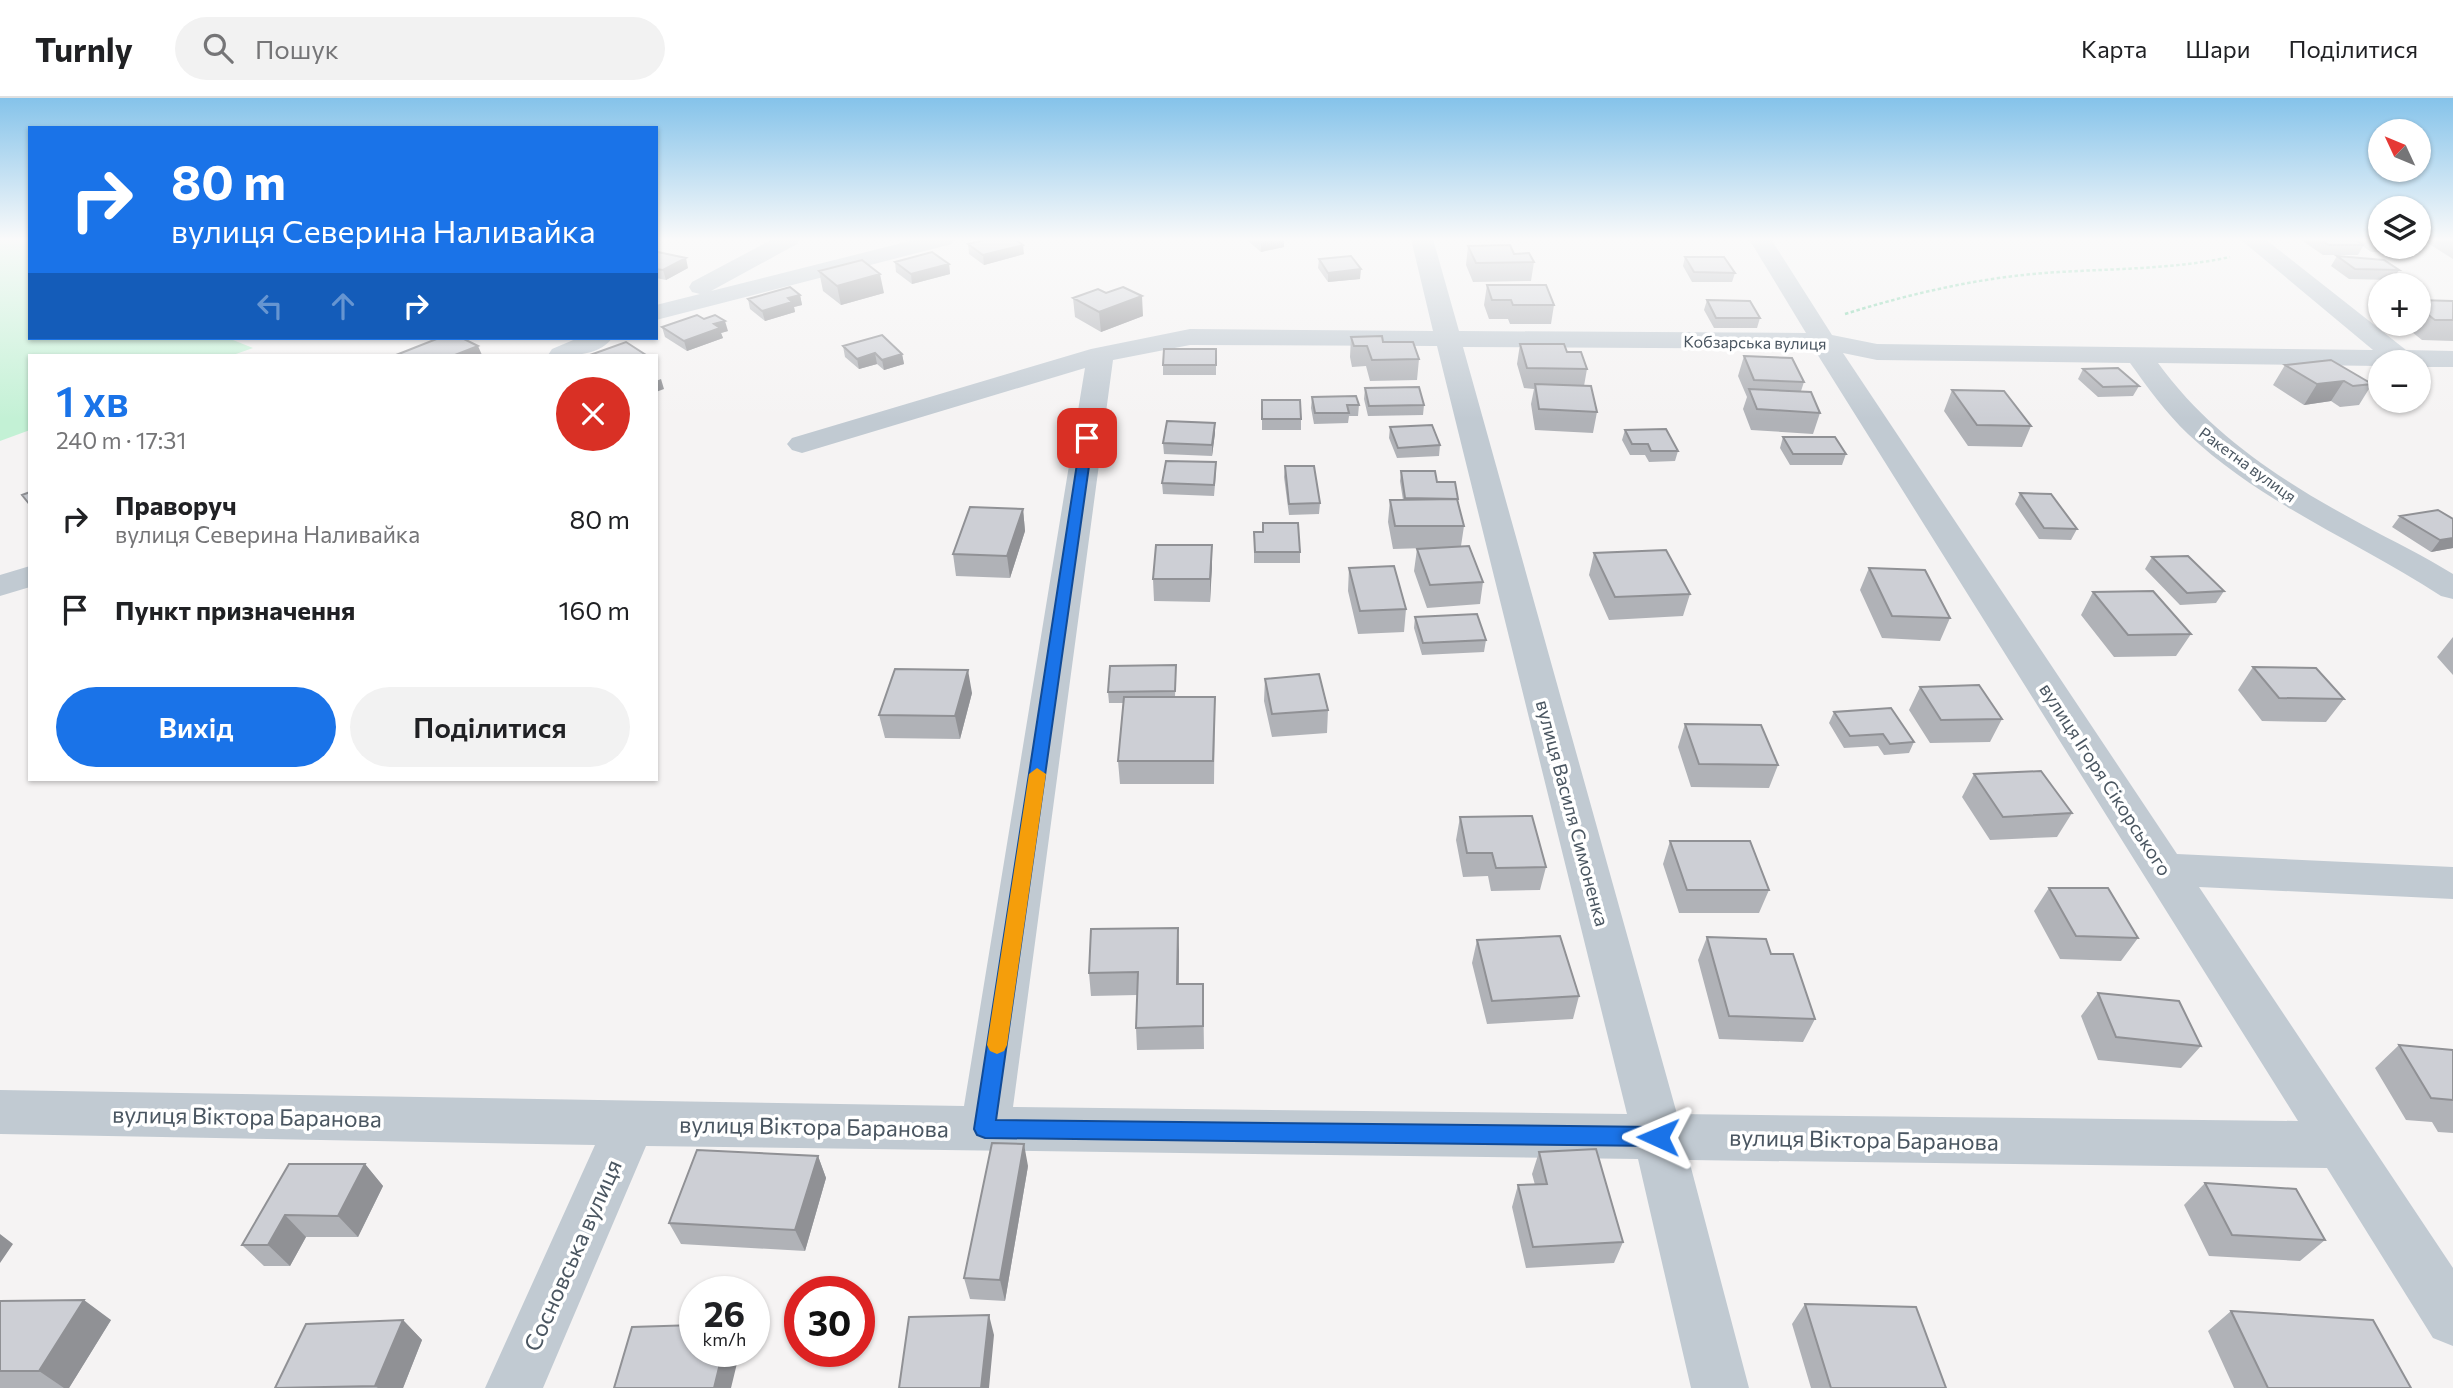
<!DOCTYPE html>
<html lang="uk">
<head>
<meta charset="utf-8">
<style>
  :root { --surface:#fff; --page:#f2f2f2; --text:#202124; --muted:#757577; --line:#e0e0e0; --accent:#1a73e8 }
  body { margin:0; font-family:Commissioner,sans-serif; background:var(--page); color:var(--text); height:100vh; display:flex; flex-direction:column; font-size:26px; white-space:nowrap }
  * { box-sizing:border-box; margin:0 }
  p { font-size:23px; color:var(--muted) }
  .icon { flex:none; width:38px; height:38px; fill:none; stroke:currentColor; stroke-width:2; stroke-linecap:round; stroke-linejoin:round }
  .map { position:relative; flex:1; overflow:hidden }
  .side { position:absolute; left:28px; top:256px; width:630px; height:427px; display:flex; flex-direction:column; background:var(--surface); border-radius:0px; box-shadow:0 2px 5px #0004 }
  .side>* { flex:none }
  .banner { position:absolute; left:28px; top:28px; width:630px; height:214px; border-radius:0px; box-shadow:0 2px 5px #0004; background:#1a73e8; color:#fff; overflow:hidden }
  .needle { width:46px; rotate:314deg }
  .tools { position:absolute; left:2368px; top:21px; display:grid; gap:14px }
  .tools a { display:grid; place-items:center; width:63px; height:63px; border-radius:50%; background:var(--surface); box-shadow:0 2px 5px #0004; font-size:35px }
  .speed { position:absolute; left:679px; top:1178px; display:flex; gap:14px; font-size:35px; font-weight:700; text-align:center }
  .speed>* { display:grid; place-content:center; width:91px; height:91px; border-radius:50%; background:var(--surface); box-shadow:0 2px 5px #0004; line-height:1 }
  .speed small { font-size:18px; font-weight:400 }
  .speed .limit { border:10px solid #d22; background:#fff; color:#111 }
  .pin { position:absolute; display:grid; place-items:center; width:60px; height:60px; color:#fff; margin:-30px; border-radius:14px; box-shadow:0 4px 10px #0006 }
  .me { position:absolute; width:77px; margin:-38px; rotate:271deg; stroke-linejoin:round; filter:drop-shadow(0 0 5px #0008) }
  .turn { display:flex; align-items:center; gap:24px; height:147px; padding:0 28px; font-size:32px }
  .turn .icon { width:91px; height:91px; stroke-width:2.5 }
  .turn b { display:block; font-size:49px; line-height:60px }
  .lanes { display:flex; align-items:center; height:66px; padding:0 28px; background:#0003; justify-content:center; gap:35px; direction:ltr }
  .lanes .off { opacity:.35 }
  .round { display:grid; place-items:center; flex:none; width:74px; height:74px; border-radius:37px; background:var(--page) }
  .headline { display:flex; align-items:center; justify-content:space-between; height:119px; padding:0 28px }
  h1 { font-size:42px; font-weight:600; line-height:52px; color:var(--accent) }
  .cta { display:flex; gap:14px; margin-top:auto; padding:14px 28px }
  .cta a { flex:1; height:80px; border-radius:42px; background:var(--accent); color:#fff; font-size:28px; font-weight:600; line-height:80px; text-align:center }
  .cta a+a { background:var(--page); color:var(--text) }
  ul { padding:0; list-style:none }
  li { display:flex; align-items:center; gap:21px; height:91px; padding:0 28px }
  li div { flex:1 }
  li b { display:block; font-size:26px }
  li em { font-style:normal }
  header { display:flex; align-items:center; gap:42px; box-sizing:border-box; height:98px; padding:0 35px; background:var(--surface); border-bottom:2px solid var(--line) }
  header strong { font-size:33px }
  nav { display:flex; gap:38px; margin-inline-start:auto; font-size:24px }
  .search { width:490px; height:63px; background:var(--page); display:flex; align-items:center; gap:18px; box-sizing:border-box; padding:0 24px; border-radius:38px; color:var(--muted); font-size:26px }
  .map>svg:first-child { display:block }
  .green { fill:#c3f1d5 }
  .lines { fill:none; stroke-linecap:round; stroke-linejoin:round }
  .path { stroke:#7ad0a6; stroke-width:2.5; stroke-dasharray:3.5 2.5; stroke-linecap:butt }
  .minor { fill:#c1cad2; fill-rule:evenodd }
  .wall { fill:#b0b2b7 }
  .shaded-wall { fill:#909195 }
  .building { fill:#cdcfd5; stroke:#909195; stroke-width:2 }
  .route { fill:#1a73e8; stroke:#114b97; stroke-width:2 }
  .slow { fill:#f59e0b }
  .labels { text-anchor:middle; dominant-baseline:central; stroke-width:7; stroke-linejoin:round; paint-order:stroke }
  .far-street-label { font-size:16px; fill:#4a5661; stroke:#fff }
  .street-label { font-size:19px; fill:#4a5661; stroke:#fff }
  .near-street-label { font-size:23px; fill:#4a5661; stroke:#fff }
</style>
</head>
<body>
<header>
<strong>Turnly</strong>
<div class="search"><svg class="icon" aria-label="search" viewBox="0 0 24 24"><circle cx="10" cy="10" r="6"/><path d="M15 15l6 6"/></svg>Пошук</div>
<nav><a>Карта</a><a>Шари</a><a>Поділитися</a></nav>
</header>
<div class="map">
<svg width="2453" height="1290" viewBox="0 0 2453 1290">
  <rect width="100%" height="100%" fill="#f5f3f3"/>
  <!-- green -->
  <path class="green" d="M0 141H30V240H228L253 250 233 257H30V332L0 343Z"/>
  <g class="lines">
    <!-- path -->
    <path class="path" d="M1845 216C1906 197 1969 182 2033 176 2099 170 2165 173 2230 159"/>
    <!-- minor -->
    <path class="minor" d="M773 141H800L797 146 711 193 918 141H955L952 146 656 222V207L700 196 692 194 689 189 692 184Z
      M1411 141H1433L1459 233 1806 235 1749 141H1771L1832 237 1877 246 2373 252 2240 141H2265L2406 252 2453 253V269H2418V264H2380V268L2158 265C2211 338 2285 385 2363 427 2393 443 2424 458 2453 476V501L2441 498C2357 443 2262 406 2188 336 2166 315 2148 290 2130 265L1877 262 1843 255 2177 756 2453 769V801L2199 789 2453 1170V1248L2433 1240 2327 1070 1689 1062 1749 1290H1691L1638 1061 646 1048 543 1290H485L595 1047 0 1036V992L964 1008 1085 270 812 352 802 355 792 352 787 346 792 340 1091 251 1190 231 1433 233ZM1190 247 1437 248 1627 1016 1013 1009 1113 262ZM1463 249 1814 251 2298 1023 1677 1016Z
      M578 240H612C599 259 568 258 548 257L552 251Z
      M30 468V489L0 498V477Z"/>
  </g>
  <!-- wall -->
  <path class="wall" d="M1246 141H1284V149L1261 154Z
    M2305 141H2353L2357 143 2358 141H2380V149H2417L2413 155 2371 154 2363 148 2358 157H2323L2304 144Z
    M2428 141H2453V161L2426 144Z
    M968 146 1024 156 984 167 969 156Z
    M1468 148 1514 156 1534 164 1531 183 1473 184 1466 167Z
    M656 155 688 170 666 182 656 180Z
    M2337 158 2399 172 2393 182 2349 181 2331 168Z
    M1685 159 1735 175 1732 184H1692L1683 168Z
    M1319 161 1360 181 1328 184 1318 170Z
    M895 164 949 166 950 176 912 186 896 174Z
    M819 173 884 195 841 207 823 193Z
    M1487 187 1554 207 1551 226H1510L1508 221H1489L1484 207Z
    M1106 195 1143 218 1101 234 1075 219 1073 200Z
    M800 197 802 207 794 209 795 214 765 223 750 211 748 201Z
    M1707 202 1760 220 1757 230H1714L1704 212Z
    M2418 202 2453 203V243L2422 242 2402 226H2418Z
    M662 229 728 233 721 235 723 240 687 253 665 239Z
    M1351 239 1383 244 1419 261 1417 282 1370 283 1366 268 1352 269 1350 259Z
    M1520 246 1567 254 1587 271 1584 288 1597 314 1593 335 1535 332 1531 306 1534 291 1524 290 1517 266Z
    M843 248 902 256 904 266 884 272 877 266 859 271 845 259Z
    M1216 251V277H1163V267Z
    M1744 258 1804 284 1801 293 1820 315 1813 336 1751 332 1743 311 1747 299 1738 278Z
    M2285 267 2372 286 2359 307 2340 309 2331 303 2304 307 2273 287Z
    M2083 271 2139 288 2133 298 2098 299 2078 281Z
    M1365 290 1424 307 1423 317 1368 318 1364 301Z
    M1952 292 2031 328 2022 349 1968 348 1944 313Z
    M1312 299 1359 307 1358 318H1349L1348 325 1314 326 1311 310Z
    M1262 302 1301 321V332H1262Z
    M1390 329 1440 347 1439 358 1397 360 1389 340Z
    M1625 332 1678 353 1675 363 1649 364 1645 357H1630L1622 342Z
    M1215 335 1212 358 1164 356 1163 345Z
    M1783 339 1846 356 1842 367H1790L1780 350Z
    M1285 368 1320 405 1319 416 1289 417 1284 379Z
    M1401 373 1437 384 1458 401V404L1464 428 1461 448 1483 484 1480 506 1427 510 1414 473 1417 451 1425 450 1393 451 1388 424 1390 402H1403L1400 383Z
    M1216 375 1214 398 1163 396 1162 385Z
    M2020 395 2077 431 2071 442 2039 441 2015 406Z
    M1023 411 1025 433 1010 480 956 478 953 456Z
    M2400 418 2453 421V450L2431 454 2392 429Z
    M1254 434 1300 454V465H1254Z
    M1212 447 1210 504 1154 503 1153 481Z
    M1594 455 1690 496 1683 518 1609 522 1589 477Z
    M2152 459 2224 493 2216 505 2180 507 2145 471Z
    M1349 470 1406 511 1404 534 1358 536 1348 493Z
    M1869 470 1950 520 1940 543 1882 540 1860 492Z
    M2093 494 2191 536 2176 558 2114 559 2081 517Z
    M1415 519 1486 542 1484 554 1422 557 1414 530Z
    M2453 539V577L2437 559Z
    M1176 567 1175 599H1215L1214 686H1120L1118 663 1123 605H1109L1108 594Z
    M2253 569 2344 601 2326 624 2262 623 2238 592Z
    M1265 581 1328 612 1327 635 1272 639 1264 603Z
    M1920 589 2002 621 1990 644 1930 645 1909 612Z
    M972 595 960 641 885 640 879 617Z
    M1834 614 1914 644 1909 655 1884 657 1878 648 1844 650 1829 625Z
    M1685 626 1778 667 1769 690 1691 689 1678 649Z
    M1974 676 2072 715 2057 739 1990 742 1962 699Z
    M1460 719 1546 769 1540 792 1491 793 1488 778 1463 779 1456 742Z
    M1670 743 1769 792 1759 815H1679L1663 766Z
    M2049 790 2138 840 2121 863 2060 861 2034 813Z
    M1707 839 1771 856 1815 921 1803 944 1719 941 1698 862Z
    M1477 842 1579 898 1573 921 1487 926 1472 865Z
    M1179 853V886H1203L1204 951 1137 952 1136 930 1137 897 1091 898 1089 875Z
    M2098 895 2201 948 2181 970 2098 962 2081 918Z
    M2399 947 2453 952V1035L2438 1034 2432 1024 2406 1022 2375 970Z
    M1539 1054 1623 1144 1614 1165 1526 1170 1512 1109 1518 1087H1535L1532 1076Z
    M818 1058 826 1080 805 1153 681 1146 669 1125Z
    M289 1066H365L383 1088 358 1139H306L290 1168H264L242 1147Z
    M1028 1068 1005 1203 970 1201 964 1180Z
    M2205 1085 2325 1142 2300 1163 2209 1158 2184 1107Z
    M0 1203 111 1222 69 1290H0Z
    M1805 1206 1946 1290H1811L1792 1226Z
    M2231 1213 2411 1290H2234L2208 1233Z
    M403 1222 422 1242 403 1290H275Z"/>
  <!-- shaded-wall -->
  <path class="shaded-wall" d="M1281 141H1284V149L1261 154V144Z
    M1023 147 1024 156 984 167 983 157Z
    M686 160 688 170 666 182 663 172Z
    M949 166 950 176 912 186 911 176Z
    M1361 171 1360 181 1328 184V175Z
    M880 176 884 195 841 207 837 188Z
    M800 197 802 207 794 209 795 214 765 223 762 213 788 200Z
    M1142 198 1143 218 1101 234 1099 214Z
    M725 223 728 233 721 235 723 240 687 253 684 243 714 226Z
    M478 248 482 257H455Z
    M875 255 877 266 859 271 857 261Z
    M902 256 904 266 884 272 882 262Z
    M661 281 664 291 656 294V283Z
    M2344 283 2331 303 2304 307 2317 286Z
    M1215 325V335L1212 358V347Z
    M1023 411 1025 433 1010 480 1007 458Z
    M2453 440V450L2431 454 2440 442Z
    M1212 447V470L1210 504V481Z
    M968 572 972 595 960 641 955 618Z
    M1178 830 1179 853 1178 909 1177 886Z
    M1024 1046 1028 1068 1005 1203 1000 1182Z
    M818 1058 826 1080 805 1153 795 1132Z
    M365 1066 383 1088 358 1139 338 1118Z
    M285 1117 306 1139 290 1168 268 1147Z
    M0 1136 13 1146 0 1165Z
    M84 1202 111 1222 69 1290H64L39 1273Z
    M989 1217 994 1237 989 1290H981Z
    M403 1222 422 1242 403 1290H378L375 1288Z
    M723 1253H740L731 1290H714Z"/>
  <!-- building -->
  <path class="building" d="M989 141H1015L1023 147 983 157 968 146Z
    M1257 141H1281L1261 144Z
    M2319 141H2353L2364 147H2329Z
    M2371 141H2380V145H2377Z
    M1510 147 1514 156 1529 155 1534 164 1476 165 1468 148Z
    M658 154 686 160 663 172 656 171V155Z
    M932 154 949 166 911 176 895 164Z
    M1351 158 1361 171 1328 175 1319 161Z
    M2337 158 2384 162 2399 172 2355 171Z
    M1685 159H1724L1735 175 1694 174Z
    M862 162 880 176 837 188 819 173Z
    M1487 187H1546L1554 207H1513L1511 202H1492Z
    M790 189 800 197 788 200 792 204 762 213 748 201Z
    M1123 189 1142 198 1099 214 1073 200 1098 191 1106 195Z
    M1707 202 1750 203 1760 220H1716Z
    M2418 202 2453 203V222H2435L2418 209Z
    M697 217 704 221 715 217 725 223 714 226 720 230 684 243 662 229Z
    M882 237 902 256 882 262 875 255 857 261 843 248Z
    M1382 238 1383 244H1413L1419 261 1372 262 1367 248H1354L1351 239Z
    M439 240H462L478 248 455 257H396Z
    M626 244 646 257H590Z
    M1520 246H1564L1567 254H1581L1587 271 1527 270Z
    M1164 251H1216V267H1163Z
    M1744 258 1792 260 1804 284 1754 282Z
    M2331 262 2372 286 2353 288 2344 283 2317 286 2285 267Z
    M2118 270 2139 288 2103 289 2083 271Z
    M1535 286 1591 288 1597 314 1539 311Z
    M1419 289 1424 307 1369 308 1365 290Z
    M1749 291 1811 294 1820 315 1757 311Z
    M1952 292 2004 293 2031 328 1977 327Z
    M1356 298 1359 307H1347L1349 315H1315L1312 299Z
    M1262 302H1300L1301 321H1262Z
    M1167 323 1215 325 1212 347 1163 345Z
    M1432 327 1440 347 1398 350 1390 329Z
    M1666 331 1678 353H1651L1648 346H1632L1625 332Z
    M1783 339H1835L1846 356H1793Z
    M1166 363 1216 364 1214 387 1162 385Z
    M1285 368H1314L1320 405 1289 406Z
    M1401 373H1435L1437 384H1455L1458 401 1405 400Z
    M30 394V407L22 397Z
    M2020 395 2051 396 2077 431 2044 430Z
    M1457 401 1464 428H1395L1390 402Z
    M970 409 1023 411 1007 458 953 456Z
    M2438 412 2453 421V440L2440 442 2400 418Z
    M1263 425H1298L1300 454H1255L1254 434H1263Z
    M1156 447H1212L1210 481H1153Z
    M1469 448 1483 484 1430 487 1417 451Z
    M1666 452 1690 496 1615 499 1594 455Z
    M2188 458 2224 493 2187 495 2152 459Z
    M1394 468 1406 511 1360 513 1349 470Z
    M1869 470 1925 472 1950 520 1892 518Z
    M2153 493 2191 536 2128 537 2093 494Z
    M1477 516 1486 542 1423 545 1415 519Z
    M1176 567 1175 593 1108 594 1110 568Z
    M2253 569 2316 570 2344 601 2279 600Z
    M895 571 968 572 955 618 879 617Z
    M1319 576 1328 612 1272 616 1265 581Z
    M1979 587 2002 621 1941 622 1920 589Z
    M1124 599H1215L1213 663H1118Z
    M1891 610 1914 644 1890 646 1883 636 1850 638 1834 614Z
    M1685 626 1761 627 1778 667 1699 666Z
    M2041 673 2072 715 2003 719 1974 676Z
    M1532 718 1546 769 1496 770 1492 755H1467L1460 719Z
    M1670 743H1750L1769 792H1687Z
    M2049 790H2108L2138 840 2076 838Z
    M1178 830 1177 886H1203V928L1136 930 1138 874 1089 875 1091 831Z
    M1560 838 1579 898 1492 903 1477 842Z
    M1707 839 1766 841 1771 856H1793L1815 921 1729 918Z
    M2098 895 2179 903 2201 948 2116 939Z
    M2399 947 2453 952V1002L2431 1000Z
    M992 1045 1024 1046 1000 1182 964 1180Z
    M1596 1051 1623 1144 1533 1149 1518 1087 1547 1086 1539 1054Z
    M697 1052 818 1058 795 1132 669 1125Z
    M289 1066H365L338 1118 285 1117 268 1147H242Z
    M2205 1085 2296 1091 2325 1142 2232 1137Z
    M84 1202 39 1273H0V1203Z
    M1805 1206 1916 1209 1946 1290H1831Z
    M2231 1213 2373 1222 2411 1290H2268Z
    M989 1217 981 1290H899L909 1219Z
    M403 1222 375 1288 275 1290 306 1226Z
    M695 1227V1253H723L714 1290H614L632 1229Z"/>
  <!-- sky -->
  <linearGradient id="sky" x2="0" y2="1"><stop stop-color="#85c3ea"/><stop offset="0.44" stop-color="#fafafa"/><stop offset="1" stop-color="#fafafa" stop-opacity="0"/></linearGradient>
  <rect width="2453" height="321" fill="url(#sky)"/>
  <!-- route -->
  <path class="route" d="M1087 337 1093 340 996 1022 1658 1029 1665 1032 1668 1039 1665 1045 1658 1048 985 1040 977 1037 974 1031 1081 340Z"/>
  <!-- slow -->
  <path class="slow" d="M1037 670 1046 676 1007 947 1004 953 997 956 990 953 987 947 1029 676Z"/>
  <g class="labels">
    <!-- far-street labels -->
    <g class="far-street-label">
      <text transform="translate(1755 244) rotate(1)">Кобзарська вулиця</text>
      <text transform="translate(2248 366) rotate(36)">Ракетна вулиця</text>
    </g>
    <!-- street labels -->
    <g class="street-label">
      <text transform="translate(2106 681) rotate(57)">вулиця Ігоря Сікорського</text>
      <text transform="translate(1573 715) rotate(75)">вулиця Василя Симоненка</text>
    </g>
    <!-- near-street labels -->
    <g class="near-street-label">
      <text transform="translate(247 1018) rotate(1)">вулиця Віктора Баранова</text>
      <text transform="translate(814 1028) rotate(1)">вулиця Віктора Баранова</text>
      <text transform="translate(1864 1041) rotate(1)">вулиця Віктора Баранова</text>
      <text transform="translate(572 1157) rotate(-66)">Сосновська вулиця</text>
    </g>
  </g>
</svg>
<div class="tools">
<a><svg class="needle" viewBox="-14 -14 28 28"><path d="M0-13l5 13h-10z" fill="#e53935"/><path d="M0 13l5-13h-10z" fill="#757577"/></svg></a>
<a><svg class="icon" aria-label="layers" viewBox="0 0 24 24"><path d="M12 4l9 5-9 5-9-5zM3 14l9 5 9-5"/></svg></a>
<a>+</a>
<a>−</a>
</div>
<div class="speed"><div>26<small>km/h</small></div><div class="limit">30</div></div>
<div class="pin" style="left:1087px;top:340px;background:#d93025"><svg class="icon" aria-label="arrive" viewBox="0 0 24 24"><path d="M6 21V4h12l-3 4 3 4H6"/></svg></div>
<svg class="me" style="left:1658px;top:1039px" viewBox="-20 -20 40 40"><path d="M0-17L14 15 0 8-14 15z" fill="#1a73e8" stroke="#fff" stroke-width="4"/></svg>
<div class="banner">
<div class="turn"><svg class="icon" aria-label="right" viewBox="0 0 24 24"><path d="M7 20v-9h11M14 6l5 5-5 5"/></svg><div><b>80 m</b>вулиця Северина Наливайка</div></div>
<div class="lanes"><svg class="icon off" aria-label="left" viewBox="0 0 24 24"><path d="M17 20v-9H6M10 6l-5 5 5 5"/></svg><svg class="icon off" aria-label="ahead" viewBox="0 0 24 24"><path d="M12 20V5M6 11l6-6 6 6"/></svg><svg class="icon" aria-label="right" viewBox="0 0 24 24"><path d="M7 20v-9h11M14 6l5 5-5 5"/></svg></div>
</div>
<section class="side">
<div class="headline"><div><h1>1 хв</h1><p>240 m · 17:31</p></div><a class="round" style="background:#d93025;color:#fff"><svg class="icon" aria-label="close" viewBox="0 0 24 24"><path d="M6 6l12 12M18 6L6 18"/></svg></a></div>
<ul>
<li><svg class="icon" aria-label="right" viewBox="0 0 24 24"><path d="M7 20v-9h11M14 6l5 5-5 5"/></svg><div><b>Праворуч</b><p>вулиця Северина Наливайка</p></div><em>80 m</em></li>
<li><svg class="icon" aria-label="arrive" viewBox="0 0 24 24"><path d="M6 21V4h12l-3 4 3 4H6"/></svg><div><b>Пункт призначення</b></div><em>160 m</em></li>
</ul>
<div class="cta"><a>Вихід</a><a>Поділитися</a></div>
</section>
</div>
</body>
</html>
